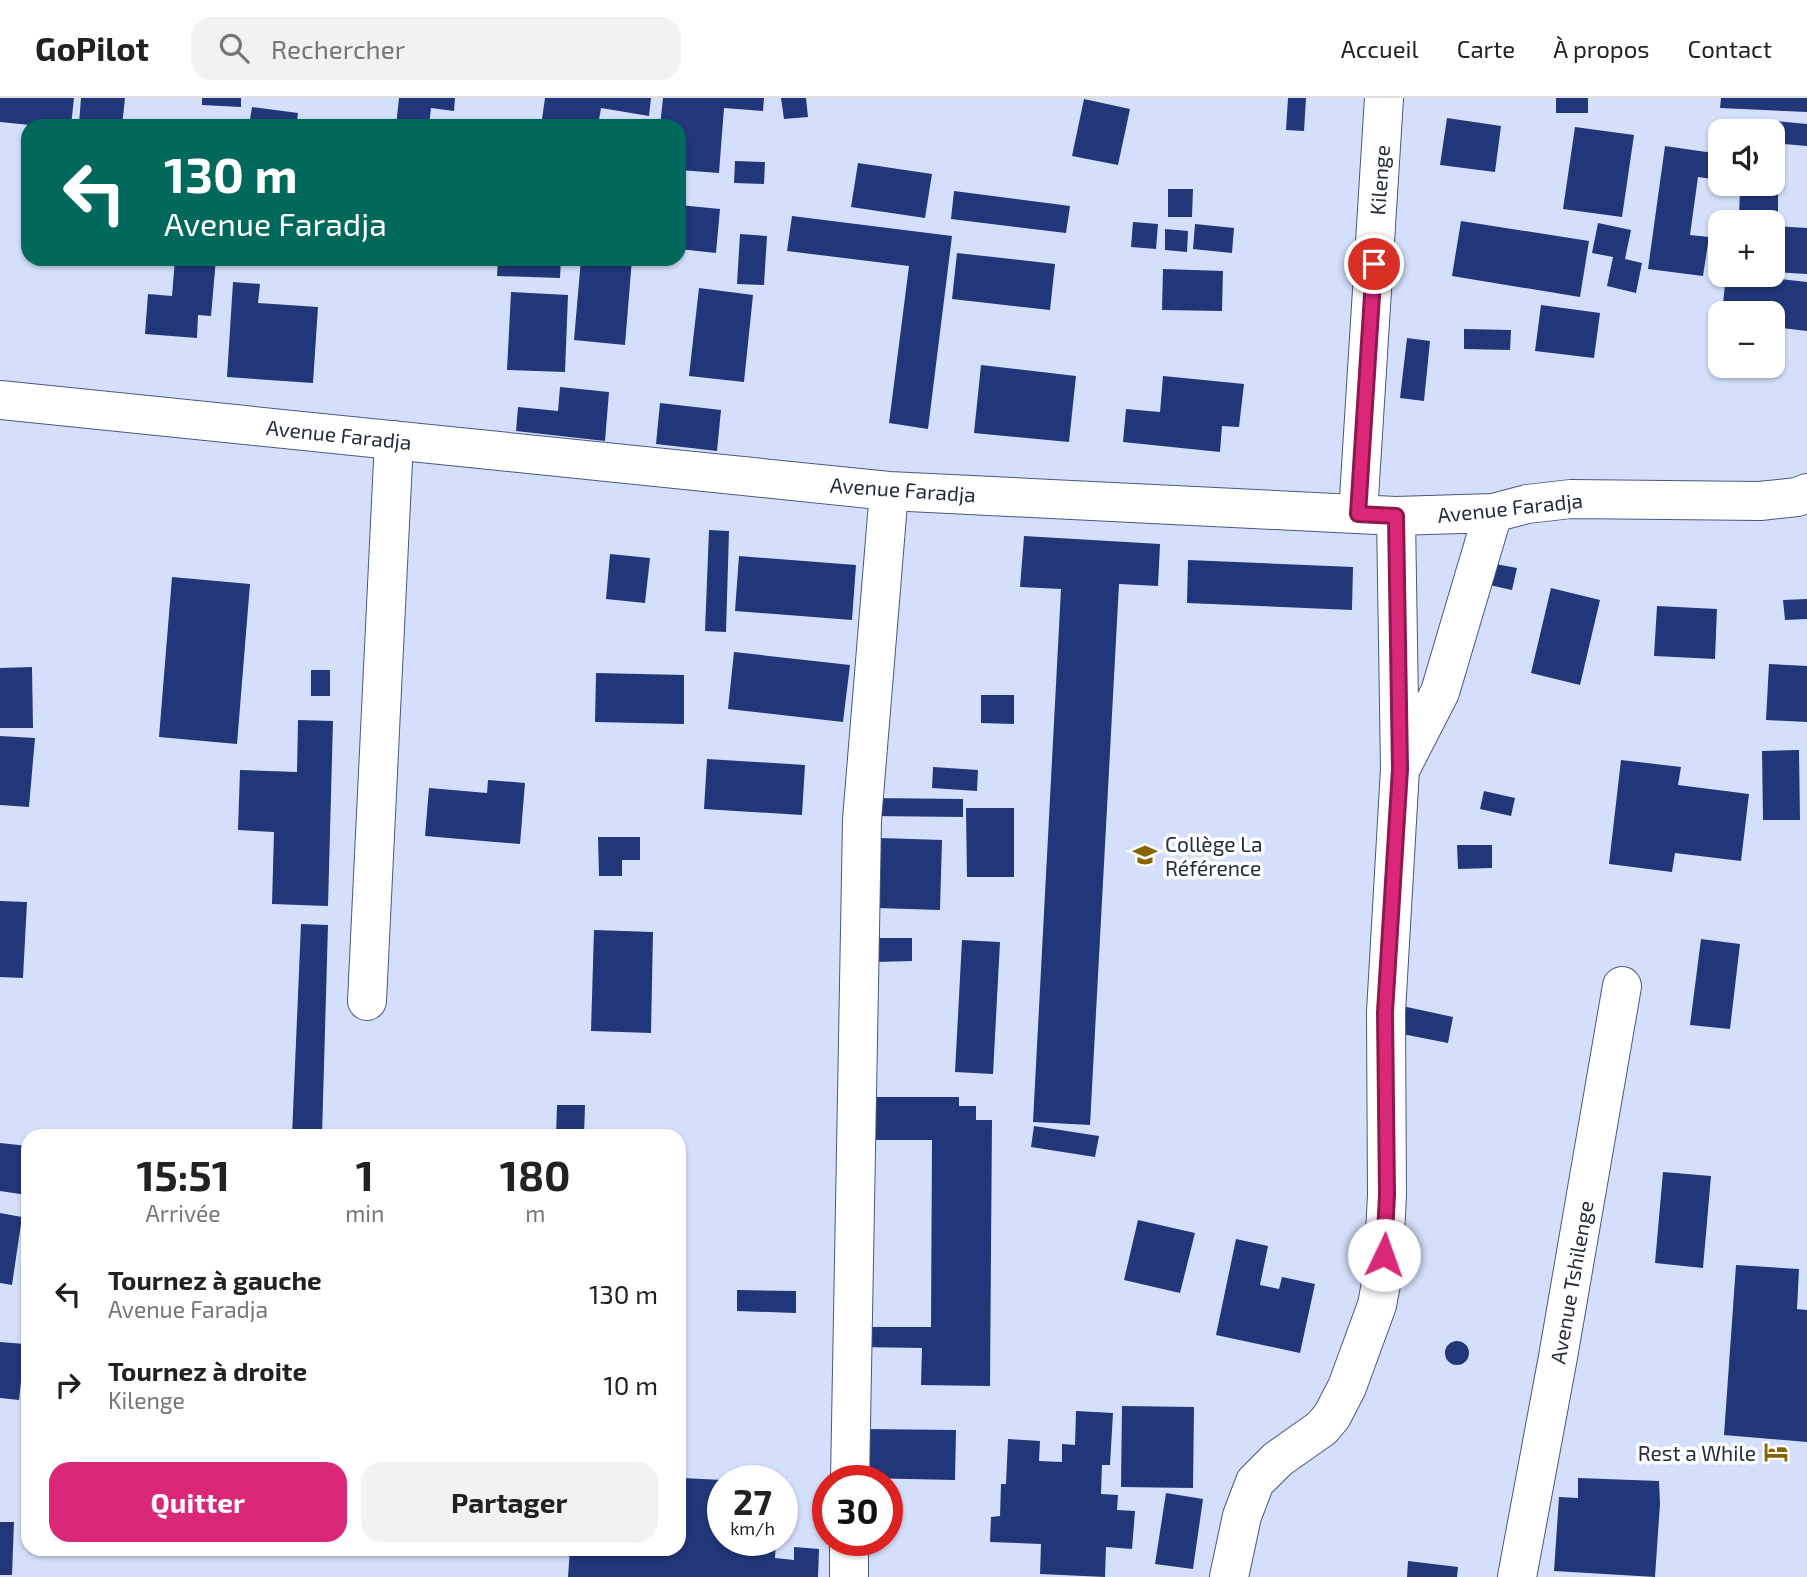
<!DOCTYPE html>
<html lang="fr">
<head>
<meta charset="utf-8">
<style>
  :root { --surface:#fff; --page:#f2f2f2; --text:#222; --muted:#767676; --line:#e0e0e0; --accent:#db2777 }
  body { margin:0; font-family:"Exo 2",sans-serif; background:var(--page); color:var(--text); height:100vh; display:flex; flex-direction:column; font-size:26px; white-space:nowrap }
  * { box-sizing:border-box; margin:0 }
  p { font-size:23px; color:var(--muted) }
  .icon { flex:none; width:38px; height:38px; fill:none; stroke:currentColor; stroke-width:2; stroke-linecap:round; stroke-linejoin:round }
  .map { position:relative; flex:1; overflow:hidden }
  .drawer { position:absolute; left:21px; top:1031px; width:665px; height:427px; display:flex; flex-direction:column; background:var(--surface); border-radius:21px; box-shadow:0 2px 5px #0004 }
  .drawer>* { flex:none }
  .hud { position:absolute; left:21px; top:21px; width:665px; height:147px; border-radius:21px; box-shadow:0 2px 5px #0004; background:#00695c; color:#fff; overflow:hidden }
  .fabs { position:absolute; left:1708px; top:21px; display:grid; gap:14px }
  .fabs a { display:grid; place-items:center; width:77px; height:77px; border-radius:14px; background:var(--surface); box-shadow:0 2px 5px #0004; font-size:35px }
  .speed { position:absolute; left:707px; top:1367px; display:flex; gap:14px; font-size:35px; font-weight:700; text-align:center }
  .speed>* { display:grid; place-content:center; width:91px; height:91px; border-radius:50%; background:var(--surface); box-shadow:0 2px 5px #0004; line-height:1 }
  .speed small { font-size:18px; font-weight:400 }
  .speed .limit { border:10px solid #d22; background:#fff; color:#111 }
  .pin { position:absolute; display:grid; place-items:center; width:60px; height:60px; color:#fff; margin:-30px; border:4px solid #fff; border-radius:50%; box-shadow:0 2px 7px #0007 }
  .me { position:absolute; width:77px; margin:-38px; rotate:3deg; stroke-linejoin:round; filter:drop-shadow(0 0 5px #0008) }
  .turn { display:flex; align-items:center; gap:24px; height:147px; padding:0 28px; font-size:32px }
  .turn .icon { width:91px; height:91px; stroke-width:2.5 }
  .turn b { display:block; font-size:49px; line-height:60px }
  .eta { display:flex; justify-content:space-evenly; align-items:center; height:119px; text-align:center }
  .eta b { font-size:42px; font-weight:700; line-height:49px }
  .action { display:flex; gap:14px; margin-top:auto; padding:14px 28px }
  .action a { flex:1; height:80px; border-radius:21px; background:var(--accent); color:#fff; font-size:28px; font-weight:700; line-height:80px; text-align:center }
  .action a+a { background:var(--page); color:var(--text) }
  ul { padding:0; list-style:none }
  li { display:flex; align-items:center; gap:21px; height:91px; padding:0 28px }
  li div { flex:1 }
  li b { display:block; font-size:26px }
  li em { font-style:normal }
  header { display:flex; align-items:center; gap:42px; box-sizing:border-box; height:98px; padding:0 35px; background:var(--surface); border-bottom:2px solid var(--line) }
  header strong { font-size:33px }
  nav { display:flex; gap:38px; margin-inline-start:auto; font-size:24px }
  .search { width:490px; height:63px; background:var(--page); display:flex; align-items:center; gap:18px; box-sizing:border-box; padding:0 24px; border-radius:21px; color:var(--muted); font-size:26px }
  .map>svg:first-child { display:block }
  .building { fill:#21377a }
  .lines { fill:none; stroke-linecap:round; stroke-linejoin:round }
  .minor-casing { stroke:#48587f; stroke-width:40 }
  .minor { stroke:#fff; stroke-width:38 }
  .route-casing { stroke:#8e194d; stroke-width:18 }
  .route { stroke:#db2777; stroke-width:12 }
  .labels { text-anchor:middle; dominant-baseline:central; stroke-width:7; stroke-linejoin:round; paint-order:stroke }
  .street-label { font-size:21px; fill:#252c3d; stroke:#fff }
  .poi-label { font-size:21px; fill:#252c3d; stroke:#fff; text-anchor:start }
</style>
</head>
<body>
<header>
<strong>GoPilot</strong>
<div class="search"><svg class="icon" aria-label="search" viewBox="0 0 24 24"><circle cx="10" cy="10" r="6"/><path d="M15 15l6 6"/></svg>Rechercher</div>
<nav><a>Accueil</a><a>Carte</a><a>À propos</a><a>Contact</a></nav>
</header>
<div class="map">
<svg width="1807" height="1479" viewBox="0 0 1807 1479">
  <rect width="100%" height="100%" fill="#d4e0fb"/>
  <!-- building -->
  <path class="building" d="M0 0H74L71 28H40L0 24Z
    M81 0H125L122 28 79 26Z
    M202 0H241V9L202 7Z
    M399 0H455L454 13 431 10 429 28H396Z
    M545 0H651L649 18 601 10 598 28H541Z
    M663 0H764L763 13 724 10 719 75 679 72V28H660Z
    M781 0H806L808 19 784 21Z
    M1288 0H1306L1304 33 1286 32Z
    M1556 0H1588V15H1556Z
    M1721 0H1807V14L1720 10Z
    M1084 1 1130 11 1118 67 1072 58Z
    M252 9 298 15 297 23 323 28H249Z
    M1447 20 1501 28 1495 74 1440 67Z
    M1765 22 1807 26V48L1773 45V33H1764Z
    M1575 29 1634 37 1622 119 1563 111Z
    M1665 48 1720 56V82L1698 79 1690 137 1709 139 1703 178 1648 171Z
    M735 63 765 64 764 86 734 85Z
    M858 65 932 76 925 120 851 109Z
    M1168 91H1193L1192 119H1168Z
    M1740 92 1778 94V120L1739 118Z
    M954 93 1070 108 1066 135 951 121Z
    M679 107 720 111 716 155 679 151Z
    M792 118 952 138 928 331 889 325 909 168 787 153Z
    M1461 123 1589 143 1580 199 1452 178Z
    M1133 124 1158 126 1156 151 1131 149Z
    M1598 125 1631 132 1625 161 1642 165 1636 195 1607 188 1613 159 1592 155Z
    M1195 126 1234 130 1232 155 1193 151Z
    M1773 128 1807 130V176L1773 174Z
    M1165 131 1188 133 1187 154 1165 152Z
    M740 136 767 138 764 187 737 186Z
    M957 155 1055 166 1050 212 952 201Z
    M175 161H216L211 218 198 217 197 240 145 236 148 196 172 198Z
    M498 161H561L560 180 497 178Z
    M581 161H632L625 247 574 242Z
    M1163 171 1223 173 1222 213 1162 212Z
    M1726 177H1746L1807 184V233L1773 229V215H1722Z
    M233 184 260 186 258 205 318 209 313 285 227 279Z
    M699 190 753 197 744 284 689 278Z
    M511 194 568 197 565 274 507 272Z
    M1541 207 1600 215 1594 260 1535 253Z
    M1464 231 1511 232 1510 252 1464 251Z
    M1407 240 1430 243 1424 303 1400 300Z
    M981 267 1076 278 1069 344 974 335Z
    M1163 278 1244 286 1239 329 1222 328 1220 354 1123 344 1126 311 1160 314Z
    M560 289 609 294 605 343 516 333 518 309 558 313Z
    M660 305 721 312 717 353 656 346Z
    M709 432 729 433 726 534 705 533Z
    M1024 438 1160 446 1158 488 1119 486 1090 1027 1033 1024 1061 491 1020 489Z
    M610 456 650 460 645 505 606 501Z
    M739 458 856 467 852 522 735 513Z
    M1188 462 1353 469 1352 512 1187 505Z
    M1490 465 1517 470 1512 492 1485 486Z
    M172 479 250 486 237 646 159 639Z
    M1551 490 1600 502 1580 587 1531 575Z
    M1807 501V521L1785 522 1783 502Z
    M1657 508 1717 511 1715 561 1654 558Z
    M734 554 850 567 843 624 728 611Z
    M1769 566 1807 568V624L1766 622Z
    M32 569 33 630H0V570Z
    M311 572H330V598H311Z
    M596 575 684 577V626L595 624Z
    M981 597H1014V626L981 625Z
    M298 622 333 623 328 808 272 806 274 734 238 732 240 672 297 674Z
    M0 638 35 640 29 709 0 707Z
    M1799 652 1800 722H1763L1762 653Z
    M707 661 805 667 802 717 704 711Z
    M1621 662 1681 669 1678 687 1749 696 1741 763 1675 755 1672 774 1609 766Z
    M933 669 978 672 977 693 932 690Z
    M488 682 525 685 520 746 425 738 429 690 487 695Z
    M1484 693 1515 700 1511 718 1480 711Z
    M870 700 963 701V719L869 718Z
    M966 710H1014V779H967Z
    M598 739H640V762H622V778H599Z
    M879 740 942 742 940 812 877 810Z
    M1457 747H1492V770L1458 771Z
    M0 803 27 804 23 880 0 879Z
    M301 826 328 827 322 1038H292Z
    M594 832 653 834 651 935 591 933Z
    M874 840H912V863L875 864Z
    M1701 841 1740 846 1730 931 1690 927Z
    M962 842 1000 844 993 976 955 974Z
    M1393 906 1453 919 1448 945 1387 933Z
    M860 999H959V1008H976V1022H992L990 1288 921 1287 922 1250 858 1249V1229H931L932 1042H860Z
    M557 1007H585L584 1038H556Z
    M1034 1028 1099 1038 1095 1059 1031 1049Z
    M0 1045 28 1048 27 1097 0 1093Z
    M1663 1074 1711 1078 1703 1170 1655 1165Z
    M0 1115 22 1119 12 1187 0 1185Z
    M1138 1122 1195 1135 1180 1195 1124 1182Z
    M1236 1141 1268 1148 1260 1187 1279 1191 1282 1179 1315 1186 1300 1255 1216 1237Z
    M1736 1167 1799 1171 1797 1211 1807 1212V1344L1724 1337Z
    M737 1192 796 1193V1215L737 1213Z
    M1445 1255a12 12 0 1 1 24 0a12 12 0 1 1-24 0Z
    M0 1244 25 1246 19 1302 0 1300Z
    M1122 1308 1194 1309 1193 1390 1121 1389Z
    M1076 1313 1113 1315 1110 1367H1102L1101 1396 1118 1397 1117 1412 1135 1413 1132 1451 1106 1449 1105 1479 1040 1476 1041 1446 990 1444 991 1419 1000 1418 1001 1386H1006L1008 1341 1040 1343 1039 1363 1062 1364V1346L1075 1347Z
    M862 1331 956 1332 955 1382 861 1380Z
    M679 1355H683L682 1380 723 1382V1442H776L775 1460 794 1462V1449L819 1451 818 1479H568L570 1451H679Z
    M1578 1380 1659 1383 1660 1406 1655 1479 1554 1473 1559 1399 1578 1400Z
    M1166 1395 1203 1401 1193 1471 1155 1466Z
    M0 1424H14L12 1477H0Z
    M1408 1463 1458 1469 1457 1479H1407Z"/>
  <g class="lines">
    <!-- minor casing -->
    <g class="minor-casing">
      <path id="minor" d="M0 302 889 393 1396 418 1493 415 1527 406 1571 401 1760 403 1797 399 1807 395
        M1358 416 1384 0
        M1401 670 1440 594 1493 415
        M367 903 394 342
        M850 1382 862 722 889 393
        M849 1479V1442
        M1229 1479 1242 1418 1255 1384 1278 1361 1322 1330 1332 1318 1347 1289 1377 1207 1383 1175 1387 1097 1386 914 1400 671 1396 418
        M1517 1479 1558 1259 1622 888"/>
    </g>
    <!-- minor -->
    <use href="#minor" class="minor"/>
  </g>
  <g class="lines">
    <!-- route casing -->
    <g class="route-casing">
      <path id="route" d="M1374 166 1358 416 1396 418 1400 671 1385 914 1387 1097 1384 1157"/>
    </g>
    <!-- route -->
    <use href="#route" class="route"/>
  </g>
  <!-- icons -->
  <defs>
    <g id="school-bare" transform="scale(1.89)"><path d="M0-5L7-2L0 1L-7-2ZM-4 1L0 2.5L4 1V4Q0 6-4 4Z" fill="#866600" stroke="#fff" stroke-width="2.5" paint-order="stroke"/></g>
    <g id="hotel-bare" transform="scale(1.89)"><path d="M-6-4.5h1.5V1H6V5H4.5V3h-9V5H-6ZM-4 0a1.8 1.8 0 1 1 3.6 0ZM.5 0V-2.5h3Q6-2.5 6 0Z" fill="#866600" stroke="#fff" stroke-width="2.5" paint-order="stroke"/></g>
  </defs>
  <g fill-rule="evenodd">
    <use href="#school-bare" x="1145" y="757"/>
    <use href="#hotel-bare" x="1776" y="1354"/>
  </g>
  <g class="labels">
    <!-- street labels -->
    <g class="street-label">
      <text transform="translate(1379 82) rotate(-86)">Kilenge</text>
      <text transform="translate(339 336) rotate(6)">Avenue Faradja</text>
      <text transform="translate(903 391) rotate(4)">Avenue Faradja</text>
      <text transform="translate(1510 409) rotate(-6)">Avenue Faradja</text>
      <text transform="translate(1571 1184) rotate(-80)">Avenue Tshilenge</text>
    </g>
    <!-- poi labels -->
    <g class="poi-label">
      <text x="1165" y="745">Collège La<tspan x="1165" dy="24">Référence</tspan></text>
      <text x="1756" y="1354" text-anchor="end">Rest a While</text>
    </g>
  </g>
</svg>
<div class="fabs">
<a><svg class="icon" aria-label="sound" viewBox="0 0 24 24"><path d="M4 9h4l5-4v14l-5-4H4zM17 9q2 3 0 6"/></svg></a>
<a>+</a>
<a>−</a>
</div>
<div class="speed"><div>27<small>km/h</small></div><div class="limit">30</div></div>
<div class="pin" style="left:1374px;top:166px;background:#d93025"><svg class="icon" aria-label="arrive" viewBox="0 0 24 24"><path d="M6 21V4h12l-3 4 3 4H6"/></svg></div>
<svg class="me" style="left:1384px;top:1157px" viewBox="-20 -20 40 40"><circle r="19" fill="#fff"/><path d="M0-13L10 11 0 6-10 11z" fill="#db2777"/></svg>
<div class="hud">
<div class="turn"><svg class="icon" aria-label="left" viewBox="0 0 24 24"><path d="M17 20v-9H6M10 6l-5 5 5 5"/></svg><div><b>130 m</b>Avenue Faradja</div></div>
</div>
<section class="drawer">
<div class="eta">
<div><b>15:51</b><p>Arrivée</p></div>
<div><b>1</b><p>min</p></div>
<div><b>180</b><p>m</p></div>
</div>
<ul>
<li><svg class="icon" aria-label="left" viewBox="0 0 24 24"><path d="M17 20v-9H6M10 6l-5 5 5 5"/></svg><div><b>Tournez à gauche</b><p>Avenue Faradja</p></div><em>130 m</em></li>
<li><svg class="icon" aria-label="right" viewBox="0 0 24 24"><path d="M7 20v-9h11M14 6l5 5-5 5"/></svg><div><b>Tournez à droite</b><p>Kilenge</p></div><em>10 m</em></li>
</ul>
<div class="action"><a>Quitter</a><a>Partager</a></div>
</section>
</div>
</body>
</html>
